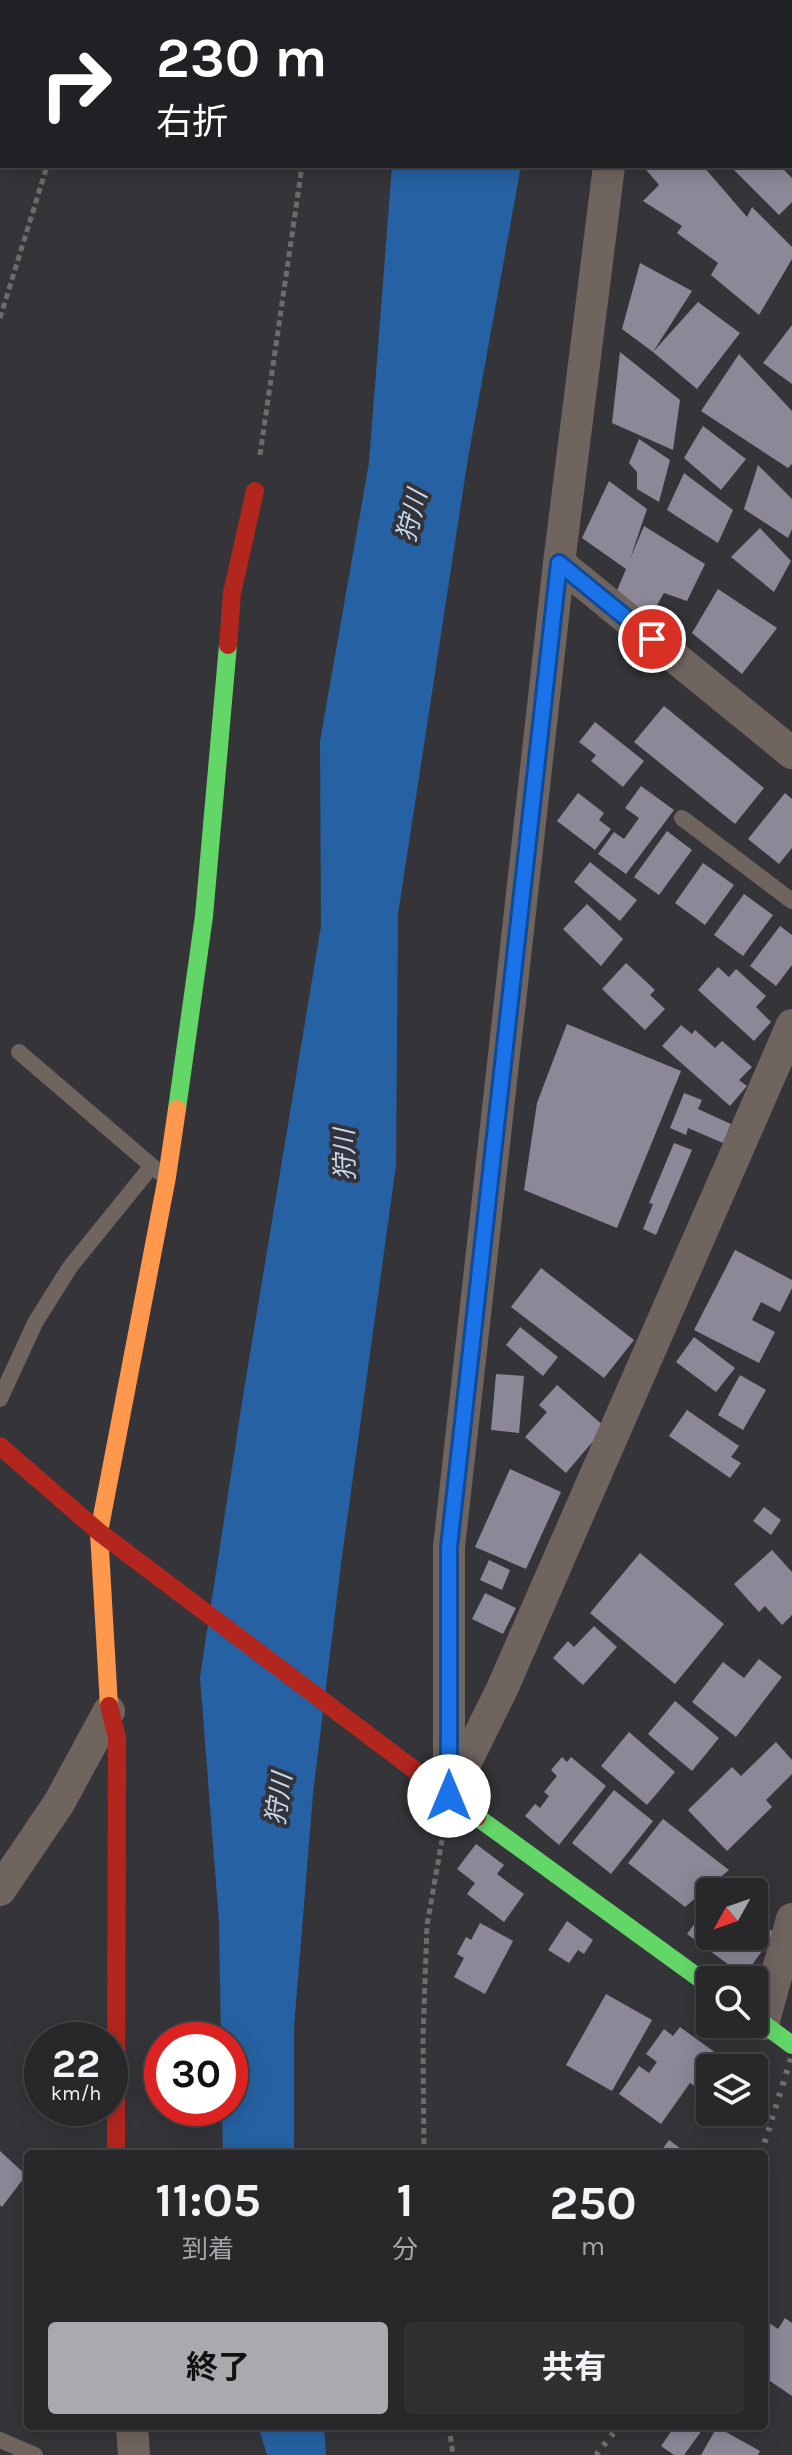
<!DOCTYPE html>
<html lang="ja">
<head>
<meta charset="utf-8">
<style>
  :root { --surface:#28282b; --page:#303033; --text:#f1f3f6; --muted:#a5a6a9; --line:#444447; --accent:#a9a9ae }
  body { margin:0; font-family:Karla,"Noto Sans JP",sans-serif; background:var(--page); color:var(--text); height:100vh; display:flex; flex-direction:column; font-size:30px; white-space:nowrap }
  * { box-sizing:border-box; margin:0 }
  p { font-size:26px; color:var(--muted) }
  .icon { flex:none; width:44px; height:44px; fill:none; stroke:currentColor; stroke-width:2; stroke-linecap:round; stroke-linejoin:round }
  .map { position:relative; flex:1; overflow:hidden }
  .sheet { position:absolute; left:24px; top:2150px; width:744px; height:280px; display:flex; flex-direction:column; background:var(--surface); border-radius:8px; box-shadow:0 4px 20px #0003,0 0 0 2px var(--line) }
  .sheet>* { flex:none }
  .top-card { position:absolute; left:0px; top:0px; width:792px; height:168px; box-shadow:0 4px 20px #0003,0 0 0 2px var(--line); background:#202124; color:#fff; overflow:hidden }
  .needle { width:52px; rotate:230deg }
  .tools { position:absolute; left:696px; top:1878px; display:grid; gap:16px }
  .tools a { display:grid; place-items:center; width:72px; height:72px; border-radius:8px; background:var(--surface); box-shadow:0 4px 20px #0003,0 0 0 2px var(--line); font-size:40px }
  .speed { position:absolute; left:24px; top:2022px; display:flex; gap:16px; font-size:40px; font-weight:700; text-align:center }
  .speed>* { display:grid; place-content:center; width:104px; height:104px; border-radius:50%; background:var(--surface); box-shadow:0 4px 20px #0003,0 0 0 2px var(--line); line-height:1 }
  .speed small { font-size:20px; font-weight:400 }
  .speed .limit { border:12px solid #d22; background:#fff; color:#111 }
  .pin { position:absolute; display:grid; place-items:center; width:68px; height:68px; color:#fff; margin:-34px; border:4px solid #fff; border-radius:50%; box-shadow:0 2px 8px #0007 }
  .me { position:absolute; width:88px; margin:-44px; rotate:0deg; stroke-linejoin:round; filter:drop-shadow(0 0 6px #0008) }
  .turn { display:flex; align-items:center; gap:28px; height:168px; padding:0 24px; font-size:36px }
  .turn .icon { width:104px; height:104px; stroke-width:2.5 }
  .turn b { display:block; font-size:56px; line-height:68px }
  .eta { display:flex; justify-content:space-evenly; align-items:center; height:136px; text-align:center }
  .eta b { font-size:48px; font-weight:700; line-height:56px }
  .primary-button { display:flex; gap:16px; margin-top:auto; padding:16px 24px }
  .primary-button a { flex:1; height:92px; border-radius:8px; background:var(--accent); color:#111; font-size:32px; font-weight:700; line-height:92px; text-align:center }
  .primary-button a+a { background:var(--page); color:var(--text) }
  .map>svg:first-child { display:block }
  .water { fill:#2662a3 }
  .building { fill:#8c8898 }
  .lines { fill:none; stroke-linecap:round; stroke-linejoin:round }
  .path { stroke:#716b68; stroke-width:5; stroke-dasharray:6 4; stroke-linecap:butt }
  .lane { stroke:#70645f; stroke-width:16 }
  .street { stroke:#70645f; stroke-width:32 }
  .fast { stroke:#63d668; stroke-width:18 }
  .slow { stroke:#ff974d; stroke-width:18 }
  .jam { stroke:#b3261e; stroke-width:18 }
  .rail { stroke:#746e6c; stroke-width:6; stroke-dasharray:4 8; stroke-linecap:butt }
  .route-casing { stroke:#114b97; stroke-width:20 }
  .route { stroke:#1a73e8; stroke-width:14 }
  .labels { text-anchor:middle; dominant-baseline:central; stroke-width:8; stroke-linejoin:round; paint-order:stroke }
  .water-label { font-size:26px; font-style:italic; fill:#c9d9ec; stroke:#33343b }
</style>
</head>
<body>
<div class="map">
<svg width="792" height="2455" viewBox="0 0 792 2455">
  <rect width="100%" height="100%" fill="#353539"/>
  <!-- water -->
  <path class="water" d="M416 0H551L415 2Z
    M392 166H521L468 458 398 914 396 1165 341 1564 313 1793 294 2028V2154H223L222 2108H230V2040H221L219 1922 200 1677 243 1396 321 926 320 741 369 463Z
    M258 2426H324L326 2455H267Z"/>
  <!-- building -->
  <path class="building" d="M643 166H703L747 217 752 207 792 247V259L759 315 711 275 718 263 677 233 682 226 643 201 659 185Z
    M730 166H780L792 178V202L779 215Z
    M640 263 692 291 653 352 622 329Z
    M698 302 740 333 697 389 653 352Z
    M792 325V384L763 363Z
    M620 352 680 400 673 450 612 423Z
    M739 354 792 411V464L788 468 701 411Z
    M703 426 746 459 721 490 684 458Z
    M639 439 670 460 659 502 637 489V472L629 463Z
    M758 465 792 499V529L788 538 744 509Z
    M684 473 733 510 718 543 667 510Z
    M609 481 647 509 630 559 644 526 705 564 687 601 664 593 647 622 616 593 626 569 582 538Z
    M760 528 791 561 774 592 731 557Z
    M718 589 777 628 742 674 692 633Z
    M664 706 764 788 735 824 634 742Z
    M595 722 644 761 623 787 591 761 596 755 579 742Z
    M641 786 674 810 626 874 598 854 614 832 624 839 639 818 625 808Z
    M578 793 604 813 599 820 611 829 595 850 557 821Z
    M785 793 792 799V848L779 864 748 839Z
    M667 831 692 850 659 895 634 877Z
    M590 862 637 900 620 921 574 882Z
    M703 863 734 885 705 925 675 903Z
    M744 894 773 915 743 956 714 935Z
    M587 904 623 939 601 966 563 929Z
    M780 926 792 935V965L776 986 750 966Z
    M626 963 655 990 650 995 665 1009 645 1030 602 989Z
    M718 967 729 977 736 969 766 996 756 1007 771 1022 754 1041 698 990Z
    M567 1024 681 1071 617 1228 524 1190 537 1103Z
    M681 1025 692 1034 695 1030 715 1048 722 1041 752 1067 739 1080 747 1086 730 1106 662 1046Z
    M684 1093 702 1100 698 1109 731 1124 723 1143 688 1128 686 1135 670 1128Z
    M674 1143 692 1150 656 1235 643 1229 653 1204 649 1203Z
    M735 1250 792 1280V1288L780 1312 761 1302 752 1320 775 1332 759 1363 694 1330Z
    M541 1268 634 1340 604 1378 511 1307Z
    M520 1327 558 1357 543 1376 506 1345Z
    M694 1337 735 1368 716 1392 676 1362Z
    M496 1374 524 1376 519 1433 491 1430Z
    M740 1375 766 1390 743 1430 718 1415Z
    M557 1385 605 1427 566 1473 525 1437 547 1412 539 1405Z
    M687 1410 739 1446 731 1457 741 1463 730 1478 669 1436Z
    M510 1469 561 1492 526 1569 475 1547Z
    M764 1507 781 1520 771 1535 753 1521Z
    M772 1550 792 1572V1615L782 1625 765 1606 759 1612 734 1584Z
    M640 1553 724 1624 675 1684 590 1613Z
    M489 1560 510 1570 502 1590 480 1580Z
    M485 1593 516 1608 503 1634 472 1619Z
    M594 1626 617 1647 583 1685 553 1658 568 1641 574 1647Z
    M759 1659 782 1677 736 1737 692 1702 723 1662 744 1678Z
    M675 1701 719 1738 692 1771 648 1734Z
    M629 1732 675 1772 647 1805 601 1766Z
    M776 1742 792 1760V1774L766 1800 772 1807 727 1851 688 1810 732 1767 741 1776Z
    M562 1757 567 1762 571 1757 606 1786 559 1845 525 1816 535 1804 540 1808 549 1796 544 1792 557 1776 551 1770Z
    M614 1790 653 1821 611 1874 572 1843Z
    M663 1819 729 1870 685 1907 628 1863Z
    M476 1844 504 1865 497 1874 524 1894 504 1922 467 1894 475 1883 457 1869Z
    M710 1903V1936H754V1918L775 1933 744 1976 687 1934Z
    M567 1921 593 1940 584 1954 578 1950 569 1963 548 1950Z
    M480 1923 513 1941 485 1994 454 1977 464 1958 457 1954 466 1937 471 1940Z
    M606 1994 652 2020 612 2091 566 2065Z
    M680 2027 731 2064 728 2068H710L709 2096 690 2083 661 2124 619 2094 639 2066 649 2073 657 2062 646 2054 664 2029 673 2036Z
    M669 2140 688 2154H659Z
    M0 2151 26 2175 2 2207 0 2205Z
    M785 2318 792 2323V2396L764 2377V2328L768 2322 778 2329Z
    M675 2426H705L684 2455H674L661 2446Z
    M717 2427 760 2451 758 2455H701Z"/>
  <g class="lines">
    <!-- path -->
    <path class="path" d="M92 2 93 0
      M321 2V0
      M0 318 47 166
      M260 455 302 166
      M424 2154 423 2038 427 1925 442 1840
      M449 2426 453 2455"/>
    <!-- lane -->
    <path class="lane" d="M682 818 792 901
      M19 1052 159 1172
      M0 1399 35 1323 70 1267 151 1167
      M0 2440 35 2455"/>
    <!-- street -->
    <path class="street" d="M633 2 634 0
      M559 563 792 753
      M452 1790 502 1689 792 1025
      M449 1796V1547L559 563 609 166
      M0 1890 59 1803 109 1711
      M763 2024 792 1919
      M132 2426 134 2455"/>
    <!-- fast -->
    <path class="fast" d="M177 1109 204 916 228 645
      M477 1817 710 1986
      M754 2017 792 2045"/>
    <!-- slow -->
    <path class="slow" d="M109 1706 99 1532 167 1177 177 1109"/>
    <!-- jam -->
    <path class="jam" d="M228 645 232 593 255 491
      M0 1446 99 1532 477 1817
      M109 1706 117 1737 116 2154"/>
    <!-- rail -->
    <path class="rail" d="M761 2154 792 2055
      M596 2455 619 2426"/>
  </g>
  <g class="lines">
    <!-- route casing -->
    <g class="route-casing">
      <path id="route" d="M449 1796V1547L559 563 652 639"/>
    </g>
    <!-- route -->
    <use href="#route" class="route"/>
  </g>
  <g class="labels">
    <!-- water labels -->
    <g class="water-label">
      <text transform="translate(412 516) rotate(-76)">狩川</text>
      <text transform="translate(345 1155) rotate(-91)">狩川</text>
      <text transform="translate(279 1799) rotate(-82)">狩川</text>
    </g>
  </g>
</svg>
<div class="tools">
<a><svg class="needle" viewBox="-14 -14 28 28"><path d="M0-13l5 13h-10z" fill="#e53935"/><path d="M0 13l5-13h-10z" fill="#a5a6a9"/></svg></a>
<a><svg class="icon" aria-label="search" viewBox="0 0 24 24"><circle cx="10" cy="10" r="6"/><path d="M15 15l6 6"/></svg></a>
<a><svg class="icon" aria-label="layers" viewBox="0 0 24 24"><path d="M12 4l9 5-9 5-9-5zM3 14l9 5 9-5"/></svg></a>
</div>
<div class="speed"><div>22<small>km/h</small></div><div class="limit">30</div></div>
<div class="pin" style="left:652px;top:639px;background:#d93025"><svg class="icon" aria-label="arrive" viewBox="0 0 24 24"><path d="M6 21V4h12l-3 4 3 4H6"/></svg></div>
<svg class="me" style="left:449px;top:1796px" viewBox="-20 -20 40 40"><circle r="19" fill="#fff"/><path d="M0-13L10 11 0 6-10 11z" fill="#1a73e8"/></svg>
<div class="top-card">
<div class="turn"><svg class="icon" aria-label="right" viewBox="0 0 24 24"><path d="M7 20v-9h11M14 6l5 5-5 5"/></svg><div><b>230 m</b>右折</div></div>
</div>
<section class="sheet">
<div class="eta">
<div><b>11:05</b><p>到着</p></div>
<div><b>1</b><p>分</p></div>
<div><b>250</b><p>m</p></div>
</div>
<div class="primary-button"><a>終了</a><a>共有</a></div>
</section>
</div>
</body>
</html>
